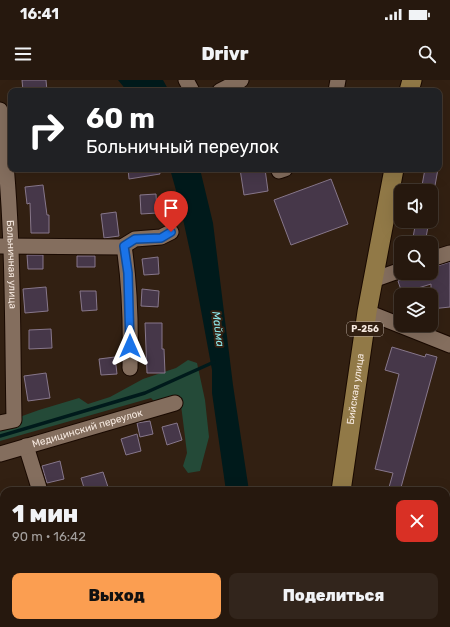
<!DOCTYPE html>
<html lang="ru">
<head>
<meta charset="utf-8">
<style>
  :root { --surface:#26180e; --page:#32251c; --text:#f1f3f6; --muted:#a4a09e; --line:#42372e; --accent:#fb9e51 }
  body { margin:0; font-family:Rubik,sans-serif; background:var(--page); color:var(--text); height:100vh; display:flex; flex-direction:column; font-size:15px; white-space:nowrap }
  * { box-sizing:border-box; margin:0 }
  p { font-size:13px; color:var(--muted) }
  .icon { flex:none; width:22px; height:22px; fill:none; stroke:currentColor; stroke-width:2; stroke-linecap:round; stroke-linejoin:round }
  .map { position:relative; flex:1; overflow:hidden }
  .side { position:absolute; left:0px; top:407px; width:450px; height:140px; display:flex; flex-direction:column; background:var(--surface); border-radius:12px 12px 0 0; box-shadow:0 4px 16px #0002,0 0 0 1px var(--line) }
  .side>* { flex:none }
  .top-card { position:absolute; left:8px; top:8px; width:434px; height:84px; border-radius:8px; box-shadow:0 4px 16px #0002,0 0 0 1px var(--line); background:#202124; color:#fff; overflow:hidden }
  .fabs { position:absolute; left:394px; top:104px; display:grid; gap:8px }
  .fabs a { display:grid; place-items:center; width:44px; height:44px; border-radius:8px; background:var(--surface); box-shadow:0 4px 16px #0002,0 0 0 1px var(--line); font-size:20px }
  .pin { position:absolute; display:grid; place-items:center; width:34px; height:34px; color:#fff; margin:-41px -17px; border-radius:50% 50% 50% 0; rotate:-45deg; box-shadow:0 0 4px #0007 }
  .pin .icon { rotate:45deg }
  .me { position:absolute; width:44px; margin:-22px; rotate:0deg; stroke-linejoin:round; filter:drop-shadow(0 0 3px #0008) }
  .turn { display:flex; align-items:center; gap:14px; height:84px; padding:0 12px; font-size:18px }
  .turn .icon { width:52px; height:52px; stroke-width:2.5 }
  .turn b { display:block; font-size:28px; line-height:34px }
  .round { display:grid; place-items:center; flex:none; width:42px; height:42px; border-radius:8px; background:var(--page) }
  .summary { display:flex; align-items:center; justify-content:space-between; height:68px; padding:0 12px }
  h1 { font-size:24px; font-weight:800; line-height:30px }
  .primary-button { display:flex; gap:8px; margin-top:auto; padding:8px 12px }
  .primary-button a { flex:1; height:46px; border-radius:8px; background:var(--accent); color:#111; font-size:16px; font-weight:800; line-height:46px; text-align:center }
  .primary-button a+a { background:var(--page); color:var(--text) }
  .status { display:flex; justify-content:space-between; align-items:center; height:28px; padding:0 20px; background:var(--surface); direction:ltr }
  .status svg { height:11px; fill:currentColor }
  header { display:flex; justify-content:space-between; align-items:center; height:52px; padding:0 12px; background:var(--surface); font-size:18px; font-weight:800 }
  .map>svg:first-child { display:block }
  .green { fill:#244a38 }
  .water { fill:#001a1b }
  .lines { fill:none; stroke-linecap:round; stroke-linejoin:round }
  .stream { stroke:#001a1b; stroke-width:3.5 }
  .building { fill:#463749; stroke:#87778b }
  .minor-casing { stroke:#190901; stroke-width:17 }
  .major-casing { stroke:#190901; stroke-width:21 }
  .minor { stroke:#846e5e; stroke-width:15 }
  .major { stroke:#917947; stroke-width:19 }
  .route-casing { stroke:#114b97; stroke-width:10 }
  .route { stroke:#1a73e8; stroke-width:7 }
  .labels { text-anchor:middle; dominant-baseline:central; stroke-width:4; stroke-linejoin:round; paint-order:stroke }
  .shield { fill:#322012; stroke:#bcada3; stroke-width:1 }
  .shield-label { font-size:9px; font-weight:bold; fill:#f7eae1 }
  .street-label { font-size:10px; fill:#f7eae1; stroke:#322012 }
  .water-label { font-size:11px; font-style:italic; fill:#90edf0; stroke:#322012 }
</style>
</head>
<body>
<div class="status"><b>16:41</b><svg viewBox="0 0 49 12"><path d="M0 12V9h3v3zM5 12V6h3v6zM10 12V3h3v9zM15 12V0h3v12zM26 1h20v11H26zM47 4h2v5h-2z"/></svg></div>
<header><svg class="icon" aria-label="menu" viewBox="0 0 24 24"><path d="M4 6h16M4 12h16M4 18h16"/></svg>Drivr<svg class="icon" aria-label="search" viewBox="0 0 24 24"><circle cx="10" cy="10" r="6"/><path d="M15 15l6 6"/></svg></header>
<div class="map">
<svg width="450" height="547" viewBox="0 0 450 547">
  <rect width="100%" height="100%" fill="#322012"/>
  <!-- green -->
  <path class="green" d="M188 280 197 283 205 320 209 357 200 391 188 393 183 386 187 373 181 325 157 324 151 318 0 361V344L39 330 79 318 88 324 110 317 143 299 176 288Z"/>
  <!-- water -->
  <path class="water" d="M118 0H163L169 11H127Z
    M170 89H200L213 143 233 305 249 411H226L212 313V290L191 176 179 121Z"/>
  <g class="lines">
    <!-- stream -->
    <path class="stream" d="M0 356 145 313 214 282"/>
  </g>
  <!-- building -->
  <path class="building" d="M22 0H46L47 11H23Z
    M128 89H159L160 94 129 99Z
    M240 89H265L268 111 244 115Z
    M425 89H438L434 111H421Z
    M331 99 348 144 291 165 274 120Z
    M43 105 47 135H49V153H31L30 123 27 124 25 107Z
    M156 114 157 133 141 134 140 115Z
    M116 132 119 156 104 158 101 134Z
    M416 141H429L425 163H412Z
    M27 175H43V189H28Z
    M77 176H95V187H77Z
    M158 177 159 194 144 195 142 179Z
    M450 182V227L431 229V204L402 213 398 201 404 198 409 193H431V188Z
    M46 207 48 231 25 233 23 209Z
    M142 209 159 211 158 227 141 226Z
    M80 211H96L97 230 82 231Z
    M145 243H162V269H164L165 293H147Z
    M51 249 52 268 29 269V250Z
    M392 267 425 277 426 274 437 277 400 411H388L393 393 375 389 399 294 385 290Z
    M115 277 117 294 101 295 99 279Z
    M46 293 50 318 28 321 24 296Z
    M150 341 153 354 140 357 137 343Z
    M177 343 182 360 167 365 162 347Z
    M137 354 141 371 126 375 121 359Z
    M60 381 64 399 47 403 42 386Z
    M103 392 108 407 96 411H85L81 398Z"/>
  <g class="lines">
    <!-- minor casing -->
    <g class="minor-casing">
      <g id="minor">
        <path d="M186 0 192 11"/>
        <path d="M220 11 241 0"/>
        <path d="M336 11 338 0"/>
        <path id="s1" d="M0 30C14 133 12 236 14 340L0 343"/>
        <path d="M279 91 285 89"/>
        <path d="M0 166 122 167 135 159 161 157 171 152"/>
        <path d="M124 166C130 206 131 247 130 288"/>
        <path d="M431 179 450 173"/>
        <path d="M373 200 401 190"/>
        <path d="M367 232 450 265"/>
        <path d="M26 366 40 411"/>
        <path id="s2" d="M0 374 175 323"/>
        <path d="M0 538 4 537"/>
        <path d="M91 543 92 547"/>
      </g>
    </g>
    <!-- major casing -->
    <g class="major-casing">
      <g id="major">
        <path d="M409 11 412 0"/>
        <path id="s3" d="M341 411 367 232 394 89"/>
        <path d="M322 547 323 543"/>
      </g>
    </g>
    <!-- minor -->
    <use href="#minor" class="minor"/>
    <!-- major -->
    <use href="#major" class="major"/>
  </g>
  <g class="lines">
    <!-- route casing -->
    <g class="route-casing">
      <path id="route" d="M130 266 128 193 124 166 135 159 161 158 171 152"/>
    </g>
    <!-- route -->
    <use href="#route" class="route"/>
  </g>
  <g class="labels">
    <!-- shield labels -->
    <rect class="shield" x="347" y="242" width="36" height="14" rx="3"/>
    <g class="shield-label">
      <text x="365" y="249">Р-256</text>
    </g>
    <!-- street labels -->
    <g class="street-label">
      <text stroke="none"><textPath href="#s1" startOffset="155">Больничная улица</textPath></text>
      <text stroke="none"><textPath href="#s3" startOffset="103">Бийская улица</textPath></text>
      <text stroke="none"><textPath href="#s2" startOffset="91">Медицинский переулок</textPath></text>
    </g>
    <!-- water labels -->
    <g class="water-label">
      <text transform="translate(218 249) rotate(83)">Майма</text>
    </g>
  </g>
</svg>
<div class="fabs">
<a><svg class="icon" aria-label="sound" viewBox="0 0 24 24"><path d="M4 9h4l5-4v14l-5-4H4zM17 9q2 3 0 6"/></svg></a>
<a><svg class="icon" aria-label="search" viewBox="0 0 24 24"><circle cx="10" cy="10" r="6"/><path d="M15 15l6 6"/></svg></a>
<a><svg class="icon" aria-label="layers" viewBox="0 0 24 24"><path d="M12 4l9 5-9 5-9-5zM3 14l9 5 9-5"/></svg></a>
</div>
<div class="pin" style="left:171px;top:152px;background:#d93025"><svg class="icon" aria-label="arrive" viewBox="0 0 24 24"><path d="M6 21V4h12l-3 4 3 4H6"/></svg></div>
<svg class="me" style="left:130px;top:266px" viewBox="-20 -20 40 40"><path d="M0-17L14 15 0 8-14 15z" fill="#1a73e8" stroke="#fff" stroke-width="4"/></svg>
<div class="top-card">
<div class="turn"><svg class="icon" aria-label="right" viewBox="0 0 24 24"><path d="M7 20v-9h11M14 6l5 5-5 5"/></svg><div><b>60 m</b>Больничный переулок</div></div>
</div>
<section class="side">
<div class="summary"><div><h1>1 мин</h1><p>90 m · 16:42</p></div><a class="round" style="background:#d93025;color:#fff"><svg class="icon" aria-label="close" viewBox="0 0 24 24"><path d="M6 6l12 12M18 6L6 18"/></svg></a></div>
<div class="primary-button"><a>Выход</a><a>Поделиться</a></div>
</section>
</div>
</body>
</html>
